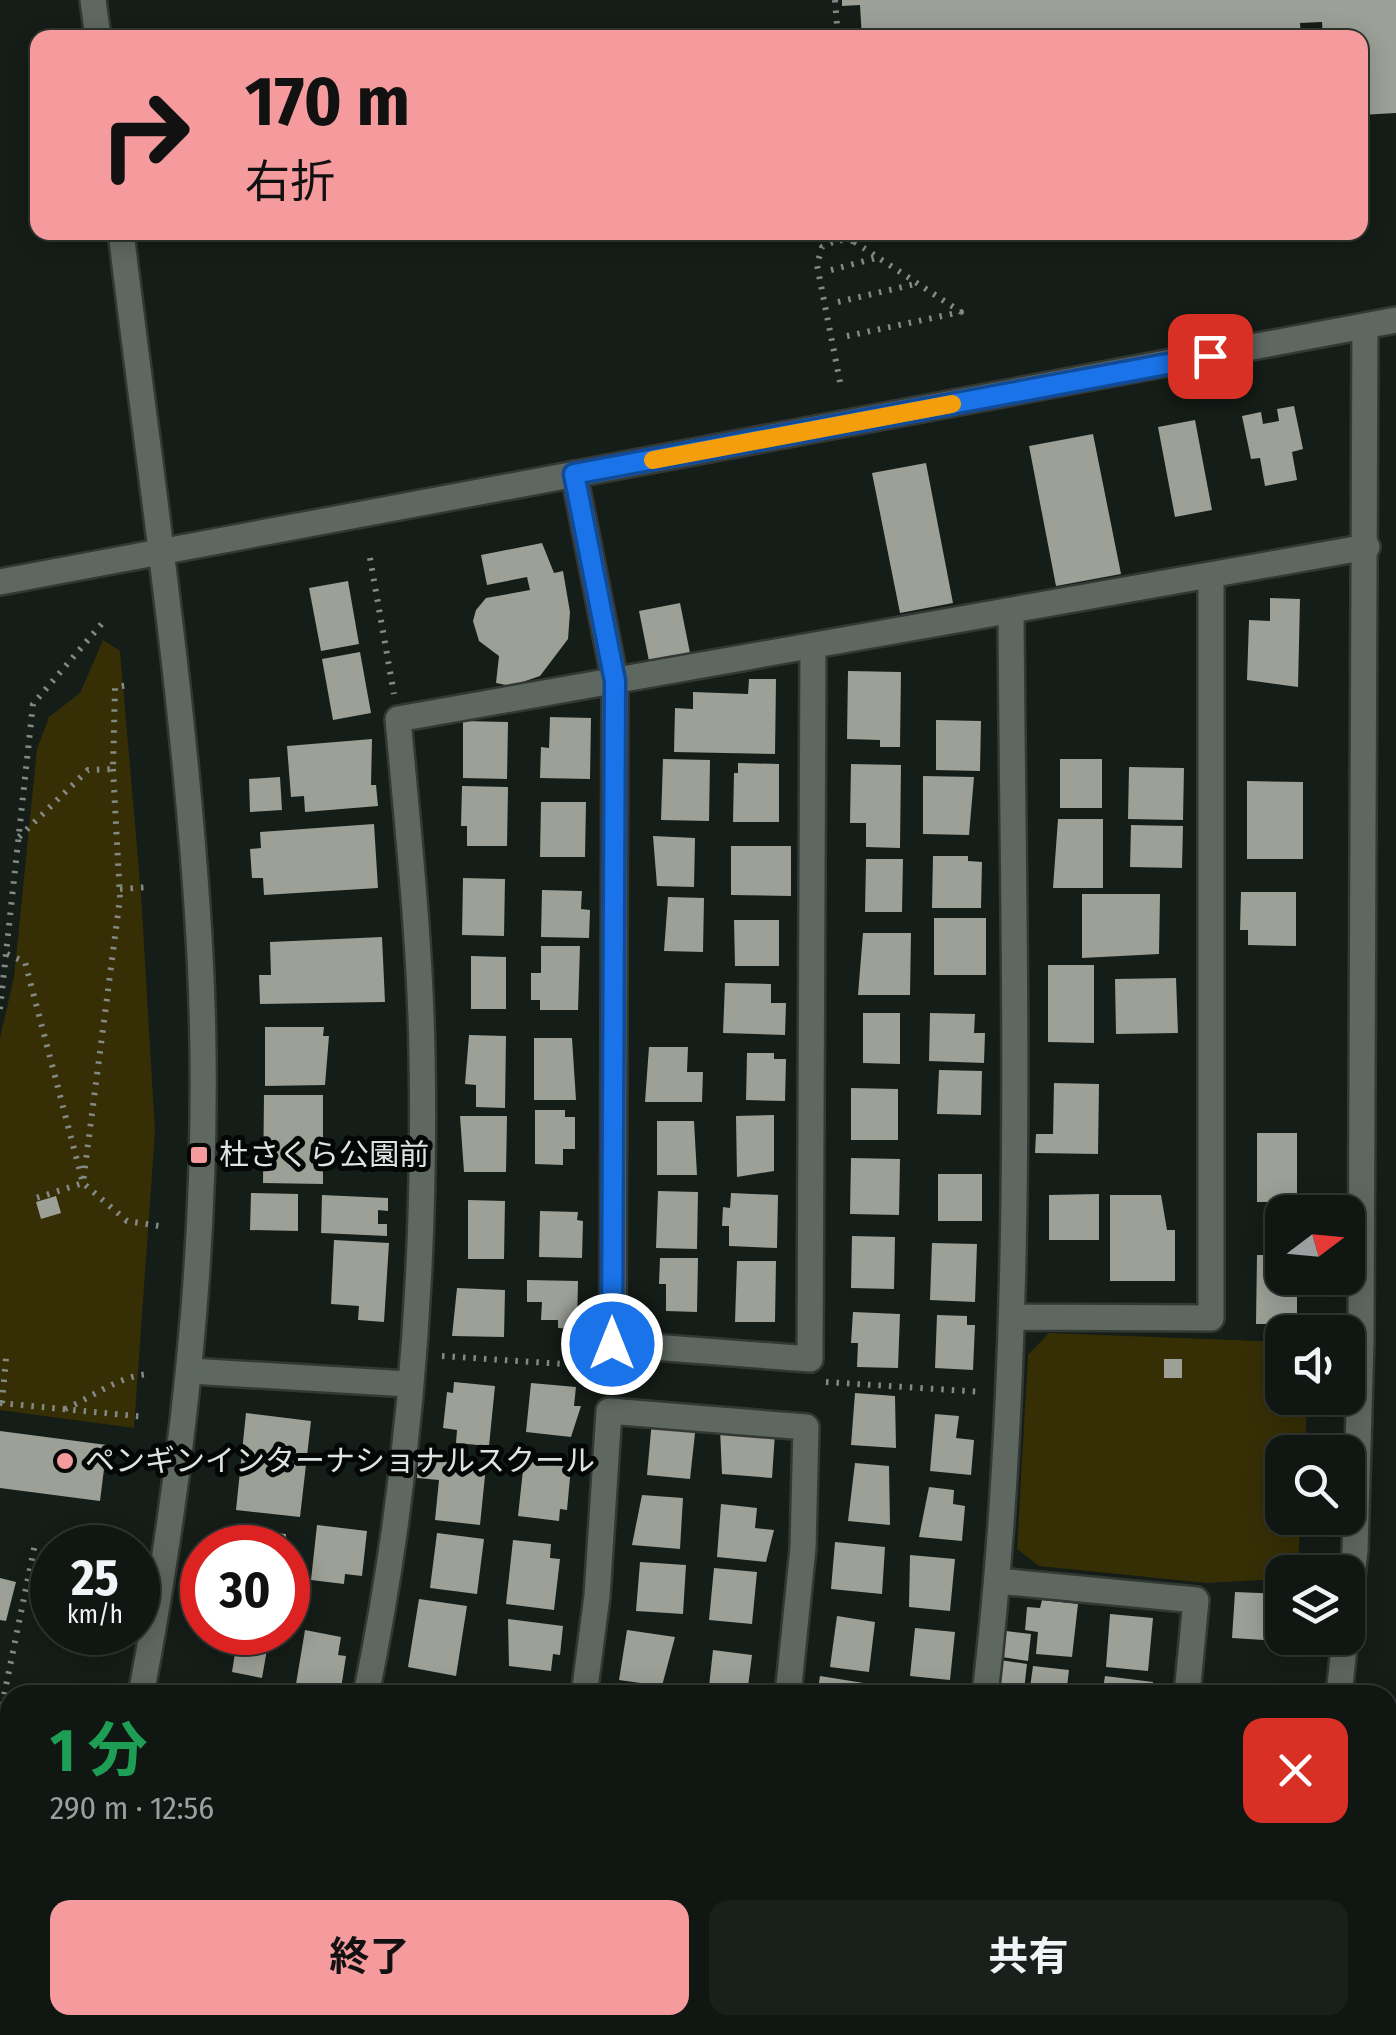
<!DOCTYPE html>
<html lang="ja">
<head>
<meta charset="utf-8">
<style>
  :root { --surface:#101612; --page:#191f1b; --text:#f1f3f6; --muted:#9c9f9f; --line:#303532; --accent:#f59b9d }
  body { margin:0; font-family:"Fira Sans Condensed","Noto Sans JP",sans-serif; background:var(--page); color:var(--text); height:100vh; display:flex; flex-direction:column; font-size:38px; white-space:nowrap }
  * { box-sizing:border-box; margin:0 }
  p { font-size:32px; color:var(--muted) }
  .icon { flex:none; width:55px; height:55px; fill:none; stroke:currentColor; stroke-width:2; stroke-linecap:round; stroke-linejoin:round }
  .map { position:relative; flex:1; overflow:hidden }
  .sheet { position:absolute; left:0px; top:1685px; width:1398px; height:350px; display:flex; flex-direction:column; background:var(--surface); border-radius:30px 30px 0 0; box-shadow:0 5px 25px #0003,0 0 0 2px var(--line) }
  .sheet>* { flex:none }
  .hud { position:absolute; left:30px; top:30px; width:1338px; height:210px; border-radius:20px; box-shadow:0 5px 25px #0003,0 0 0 2px var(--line); background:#f59b9d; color:#111; overflow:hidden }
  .needle { width:65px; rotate:74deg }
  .fabs { position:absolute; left:1265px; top:1195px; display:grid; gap:20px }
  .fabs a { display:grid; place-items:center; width:100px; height:100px; border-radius:20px; background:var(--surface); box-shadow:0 5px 25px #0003,0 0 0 2px var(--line); font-size:50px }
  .speed { position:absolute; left:30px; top:1525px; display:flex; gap:20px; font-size:50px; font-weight:700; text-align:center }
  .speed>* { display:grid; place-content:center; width:130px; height:130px; border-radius:50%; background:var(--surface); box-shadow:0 5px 25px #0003,0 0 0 2px var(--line); line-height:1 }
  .speed small { font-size:25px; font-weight:400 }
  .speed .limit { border:15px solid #d22; background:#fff; color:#111 }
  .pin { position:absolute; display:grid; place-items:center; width:85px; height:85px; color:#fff; margin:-42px; border-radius:20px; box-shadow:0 5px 15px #0006 }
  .me { position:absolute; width:110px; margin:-55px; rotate:0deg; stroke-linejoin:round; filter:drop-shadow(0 0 8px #0008) }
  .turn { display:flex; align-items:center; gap:35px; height:210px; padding:0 50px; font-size:45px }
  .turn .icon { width:130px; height:130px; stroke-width:2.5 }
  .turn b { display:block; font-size:70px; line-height:85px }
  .round { display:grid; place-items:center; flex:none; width:105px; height:105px; border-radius:20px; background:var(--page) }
  .summary { display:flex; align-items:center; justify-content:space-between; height:170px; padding:0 50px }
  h1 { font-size:60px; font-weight:700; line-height:75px; color:#1e9e55 }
  .action { display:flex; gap:20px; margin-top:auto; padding:20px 50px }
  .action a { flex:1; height:115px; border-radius:20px; background:var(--accent); color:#111; font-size:40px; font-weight:700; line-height:115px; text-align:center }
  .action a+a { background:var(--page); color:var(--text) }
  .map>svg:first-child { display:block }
  .green { fill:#362f06 }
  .building { fill:#9ca096 }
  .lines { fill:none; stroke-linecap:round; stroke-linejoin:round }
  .minor-casing { stroke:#333834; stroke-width:30 }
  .tertiary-casing { stroke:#333834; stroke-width:30 }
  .path { stroke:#838a85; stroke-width:6; stroke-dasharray:2.5 8; stroke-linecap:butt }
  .minor { stroke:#5e6861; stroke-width:25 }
  .tertiary { stroke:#5e6861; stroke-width:25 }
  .route-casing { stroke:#114b97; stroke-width:25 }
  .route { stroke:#1a73e8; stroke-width:18 }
  .slow { stroke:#f59e0b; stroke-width:18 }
  .poi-dot { fill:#f59b9d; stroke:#040705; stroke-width:4 }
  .labels { text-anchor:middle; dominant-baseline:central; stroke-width:10; stroke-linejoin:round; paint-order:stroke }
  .poi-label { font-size:30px; fill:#dee4df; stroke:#040705; text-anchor:start }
</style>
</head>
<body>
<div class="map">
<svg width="1396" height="2035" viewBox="0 0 1396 2035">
  <rect width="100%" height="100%" fill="#151d18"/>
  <!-- green -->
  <path class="green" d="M103 640 120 651 141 894 155 1132 134 1428 0 1410V1038L14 977 37 749 49 717 80 693Z
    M1049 1333 1282 1342V1398H1307L1305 1452H1282V1518H1301L1297 1572H1282V1579L1207 1583 1039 1566 1017 1549 1028 1355Z"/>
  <!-- building -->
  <path class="building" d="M842 0H1396V113L1360 115V38H1323L1322 22 1300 23 1301 38H862L860 5 842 6Z
    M1294 406 1303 449 1292 452 1297 480 1265 486 1260 458 1251 459 1242 416 1261 412 1263 424 1279 421 1277 409Z
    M1195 420 1212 510 1175 517 1158 427Z
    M1093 434 1121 574 1056 586 1029 446Z
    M926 463 953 603 900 613 872 473Z
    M542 543 554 573 563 571 570 612 568 639 540 676 511 686 496 683 499 656 479 641 473 621 476 610 486 598 530 590 527 577 487 585 481 555Z
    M348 581 359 644 321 651 309 588Z
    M1270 598 1300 599 1298 687 1247 680 1249 620 1270 621Z
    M680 603 690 653 649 661 639 611Z
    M360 652 371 713 333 720 322 659Z
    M848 671 901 672 900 747H880V740L847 739Z
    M749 679H776L775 754 674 752 675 708 693 709V692L748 694Z
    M550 717 591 718 590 779 540 778 541 747 549 748Z
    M936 720 981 721 980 771 936 770Z
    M463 721 508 722 507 779 463 778Z
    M372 739 371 785H376L378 806 305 812 304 796 291 797 287 746Z
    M663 759 710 760 709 821 661 820Z
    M1060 759H1102V808H1060Z
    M738 763 779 764V822H733L734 773H738Z
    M851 764 901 765 900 848 866 847V823H850Z
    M1129 767 1184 768 1183 820 1128 819Z
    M923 776 974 777 969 835 923 834Z
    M280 777 282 810 250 812 249 779Z
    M1247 781 1303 782V859H1247Z
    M462 786 508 787 507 846H467V826H461Z
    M541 802H586L585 857H540Z
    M1058 819H1103V888H1053Z
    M374 824 378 888 264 895 263 878H252L250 849 261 848 260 832Z
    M1131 825 1183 826 1182 868 1130 867Z
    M653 836 695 838 694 887 657 886Z
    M731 846H791V896L731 895Z
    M933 856H968V861L982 862 981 908H932Z
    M866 859H903L902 912H865Z
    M463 878 505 879 504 936 462 935Z
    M542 890 582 891 581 909 590 910 589 938 541 937Z
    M1241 892H1296V946L1248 945V930H1240Z
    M1082 894H1160L1159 954 1082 958Z
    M668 897 704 898 703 952 664 951Z
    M934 918H986V975H934Z
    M734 920H779V966H735Z
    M863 933H911L910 995H858Z
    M382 937 385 1002 260 1004 259 975H271L270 942Z
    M541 946H580L578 1010H540V1000H531V973H541Z
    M471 956 506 957V1009H471Z
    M1048 965H1094V1043L1048 1042Z
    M1176 978 1178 1033 1116 1034 1115 979Z
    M725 983 771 984V1003H786L785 1035 723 1033Z
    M863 1013H900V1064L863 1063Z
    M930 1013 975 1014 974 1033H985L984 1063 929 1061Z
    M265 1027H324L323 1036H329L325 1085 265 1086Z
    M469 1035 506 1036 505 1108 476 1107V1085L465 1084Z
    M534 1038H572L576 1100H534Z
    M649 1047H688L687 1072H703L702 1102H645Z
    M747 1053H774V1059H786L785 1101 746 1100Z
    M939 1070 982 1071 981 1115 937 1114Z
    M1054 1083 1099 1084 1098 1154 1035 1153 1036 1134H1053Z
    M851 1088 898 1089V1140H851Z
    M264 1095H323V1184L263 1183Z
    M535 1110H565V1117H575V1149H563V1165L535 1164Z
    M774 1115V1171L737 1177 736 1116Z
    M460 1116H507L506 1172H464Z
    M657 1121H694L697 1175H657Z
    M1257 1133H1297V1202H1257Z
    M851 1158 900 1159 899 1215 850 1214Z
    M938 1174H982V1221H938Z
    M658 1191 698 1192 697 1249 656 1248Z
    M251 1193 298 1194V1231L250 1230Z
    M731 1193 778 1195 777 1248 729 1246V1226H722L723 1207 730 1208Z
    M1099 1194V1240H1049V1195Z
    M322 1195 388 1198V1211L378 1210V1224H387V1236L321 1233Z
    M1110 1195H1161L1167 1230H1175V1281H1110Z
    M56 1196 61 1213 41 1219 36 1202Z
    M468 1200 505 1201 504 1259H468Z
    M540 1211 578 1212 577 1220 583 1221 582 1258 539 1257Z
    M852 1236 895 1237 894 1289 851 1288Z
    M334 1240 389 1243 384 1322 358 1320 359 1306 331 1304Z
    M932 1243 977 1244 975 1302 930 1300Z
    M1263 1248H1282V1278H1297V1324H1256L1257 1255H1263Z
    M660 1258H698L697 1312 666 1311V1284H659Z
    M737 1261H776L775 1322H735Z
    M527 1280 578 1281 577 1329 558 1328V1320H541L542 1302H527Z
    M457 1288 505 1290 504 1337 452 1336Z
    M853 1312 900 1314 898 1368 857 1367 858 1343H851Z
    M937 1315 967 1316V1325H975L973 1370 935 1368Z
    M1164 1359H1182V1378H1164Z
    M454 1382 495 1386 489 1446 456 1443 457 1430 443 1428 447 1392 453 1393Z
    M531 1383 576 1387 574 1406H581L571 1437 526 1432Z
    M855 1393 895 1396 896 1448 851 1445Z
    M246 1413 311 1421 300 1517 236 1510Z
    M935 1414 959 1416 956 1438 974 1440 971 1475 930 1471Z
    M652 1420 696 1424 690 1479 647 1475Z
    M720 1429 775 1433 772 1478 722 1474Z
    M0 1431 107 1445 100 1501 0 1488Z
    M418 1459 486 1466 480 1525 435 1520 439 1480 417 1478Z
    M524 1461 571 1467 567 1510 560 1509 559 1521 518 1516Z
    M855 1463 889 1466 890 1525 848 1521Z
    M929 1487 954 1490 953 1504 965 1506 962 1541 919 1537Z
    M642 1495 683 1498 680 1549 632 1545Z
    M721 1504 757 1508 755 1528 774 1530 766 1562 717 1557Z
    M317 1525 367 1531 362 1576 345 1574 344 1584 311 1580Z
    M245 1530 286 1534 285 1548H243Z
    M437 1533 484 1539 477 1594 430 1588Z
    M513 1540 551 1544 550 1558 560 1559 554 1610 506 1604Z
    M835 1542 885 1547 882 1594 831 1589Z
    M910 1555 955 1559 950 1611 909 1607Z
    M640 1562 686 1565 683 1614 636 1611Z
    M714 1568 757 1572 752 1624 709 1620Z
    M0 1578 16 1582 6 1621 0 1620Z
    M1235 1592 1282 1594 1280 1641 1232 1638Z
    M419 1599 467 1606 456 1676 408 1667Z
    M1042 1600 1078 1604 1072 1657 1036 1654 1038 1632 1025 1630 1027 1607 1040 1608Z
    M1110 1614 1153 1618 1148 1671 1106 1667Z
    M837 1616 875 1622 869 1672 830 1667Z
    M508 1619 563 1626 560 1655 553 1654 551 1671 509 1666Z
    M915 1628 955 1632 950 1680 910 1676Z
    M305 1630 341 1637 338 1655 346 1656 340 1695 295 1690Z
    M627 1630 675 1637 662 1686 619 1680Z
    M1006 1631 1031 1634 1028 1661 1002 1657Z
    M230 1632H270L262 1678 232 1672 235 1653 226 1652Z
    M713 1650 752 1655 747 1695H708Z
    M1000 1660 1027 1664 1024 1690 998 1687Z
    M1033 1666 1069 1670 1066 1695H1029Z
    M820 1676 870 1684 868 1695H817Z
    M1105 1676 1153 1682 1152 1695H1102Z
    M903 1689 929 1693V1695H902Z
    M1388 1864 1396 1865V2035H1363L1364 2025H1388Z
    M0 1923 10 1925 9 1981 0 1980Z
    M468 2025H509L506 2035H465Z
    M556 2025H593L602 2028 599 2035H553Z
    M849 2025H893L891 2035 848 2029Z
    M963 2025H1005L1003 2035H961Z
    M1184 2025H1218L1216 2034Z
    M1048 2026 1083 2033 1082 2035H1046Z"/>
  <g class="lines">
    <!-- minor casing -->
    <g class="minor-casing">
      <path id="minor" d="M574 474 615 681 613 1344 810 1359 813 646
        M1015 1317 1211 1318V576
        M190 1371 408 1384
        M998 1581 1196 1600 1187 1695
        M366 1695C409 1486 426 1266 422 1053 420 941 408 830 398 719L1367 547
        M584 1695 597 1596 609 1411 806 1427 803 1548 788 1695
        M985 1695C1027 1335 1013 973 1011 611
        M676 2025 709 2035
        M59 2035 63 2025
        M927 2035 929 2025
        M1128 2035 1130 2025"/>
    </g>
    <!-- tertiary casing -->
    <g class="tertiary-casing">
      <path id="tertiary" d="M93 0 98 38
        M121 232C149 467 185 701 199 937 214 1192 188 1445 141 1695
        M0 582 1396 320
        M1348 1615 1355 1550 1361 1341 1365 326
        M1339 1695 1345 1638
        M207 2025 239 2035
        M1285 2035 1287 2025"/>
    </g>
    <!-- path -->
    <path class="path" d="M835 0 838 38
      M831 270 876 258
      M838 302 915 284
      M847 336 961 312 853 241
      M840 382 817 265 822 247 838 240 853 241 856 236
      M370 558 394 694
      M113 769 120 898 83 1183 127 1221 159 1226
      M19 837 88 770 113 769 115 687 130 685
      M120 889 150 887
      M7 954 25 962 83 1183 33 1199
      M0 1009 33 704 105 620
      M442 1356 594 1366
      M826 1382 983 1392
      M0 1403 146 1417
      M2 1403 6 1358
      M65 1409C93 1397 120 1375 150 1374
      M0 1715 35 1544
      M0 1904 10 1907"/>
    <!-- minor -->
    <use href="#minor" class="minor"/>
    <!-- tertiary -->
    <use href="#tertiary" class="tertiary"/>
  </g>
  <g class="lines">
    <!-- route casing -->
    <g class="route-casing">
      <path id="route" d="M612 1344 615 681 574 474 1210 356"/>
    </g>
    <!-- route -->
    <use href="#route" class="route"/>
    <!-- slow -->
    <path class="slow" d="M653 460 952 404"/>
  </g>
  <!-- markers -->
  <g class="poi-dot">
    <rect x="189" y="1145" width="20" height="20" rx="5"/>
    <circle cx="65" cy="1461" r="10"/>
  </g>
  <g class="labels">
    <!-- poi labels -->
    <g class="poi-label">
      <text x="219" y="1155">杜さくら公園前</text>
      <text x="85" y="1461">ペンギンインターナショナルスクール</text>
    </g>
  </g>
</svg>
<div class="fabs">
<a><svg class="needle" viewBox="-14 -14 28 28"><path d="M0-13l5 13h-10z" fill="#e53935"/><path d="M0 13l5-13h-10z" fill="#9c9f9f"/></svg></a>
<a><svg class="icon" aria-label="sound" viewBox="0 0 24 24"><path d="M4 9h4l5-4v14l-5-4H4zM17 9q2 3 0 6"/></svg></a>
<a><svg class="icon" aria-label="search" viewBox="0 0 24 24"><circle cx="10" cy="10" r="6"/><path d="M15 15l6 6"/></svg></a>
<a><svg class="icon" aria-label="layers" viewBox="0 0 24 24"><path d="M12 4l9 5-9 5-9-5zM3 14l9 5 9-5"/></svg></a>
</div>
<div class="speed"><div>25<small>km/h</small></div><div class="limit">30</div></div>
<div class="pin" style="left:1210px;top:356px;background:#d93025"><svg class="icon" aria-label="arrive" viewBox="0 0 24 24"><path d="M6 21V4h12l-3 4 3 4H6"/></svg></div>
<svg class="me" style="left:612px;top:1344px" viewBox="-20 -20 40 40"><circle r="17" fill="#1a73e8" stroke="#fff" stroke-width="3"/><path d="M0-11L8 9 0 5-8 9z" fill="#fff"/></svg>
<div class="hud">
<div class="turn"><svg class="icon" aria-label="right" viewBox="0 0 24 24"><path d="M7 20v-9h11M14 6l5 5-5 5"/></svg><div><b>170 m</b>右折</div></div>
</div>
<section class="sheet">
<div class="summary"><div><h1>1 分</h1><p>290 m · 12:56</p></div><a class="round" style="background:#d93025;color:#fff"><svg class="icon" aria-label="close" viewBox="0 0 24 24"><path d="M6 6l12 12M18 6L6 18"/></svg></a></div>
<div class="action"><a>終了</a><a>共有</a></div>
</section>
</div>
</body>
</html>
